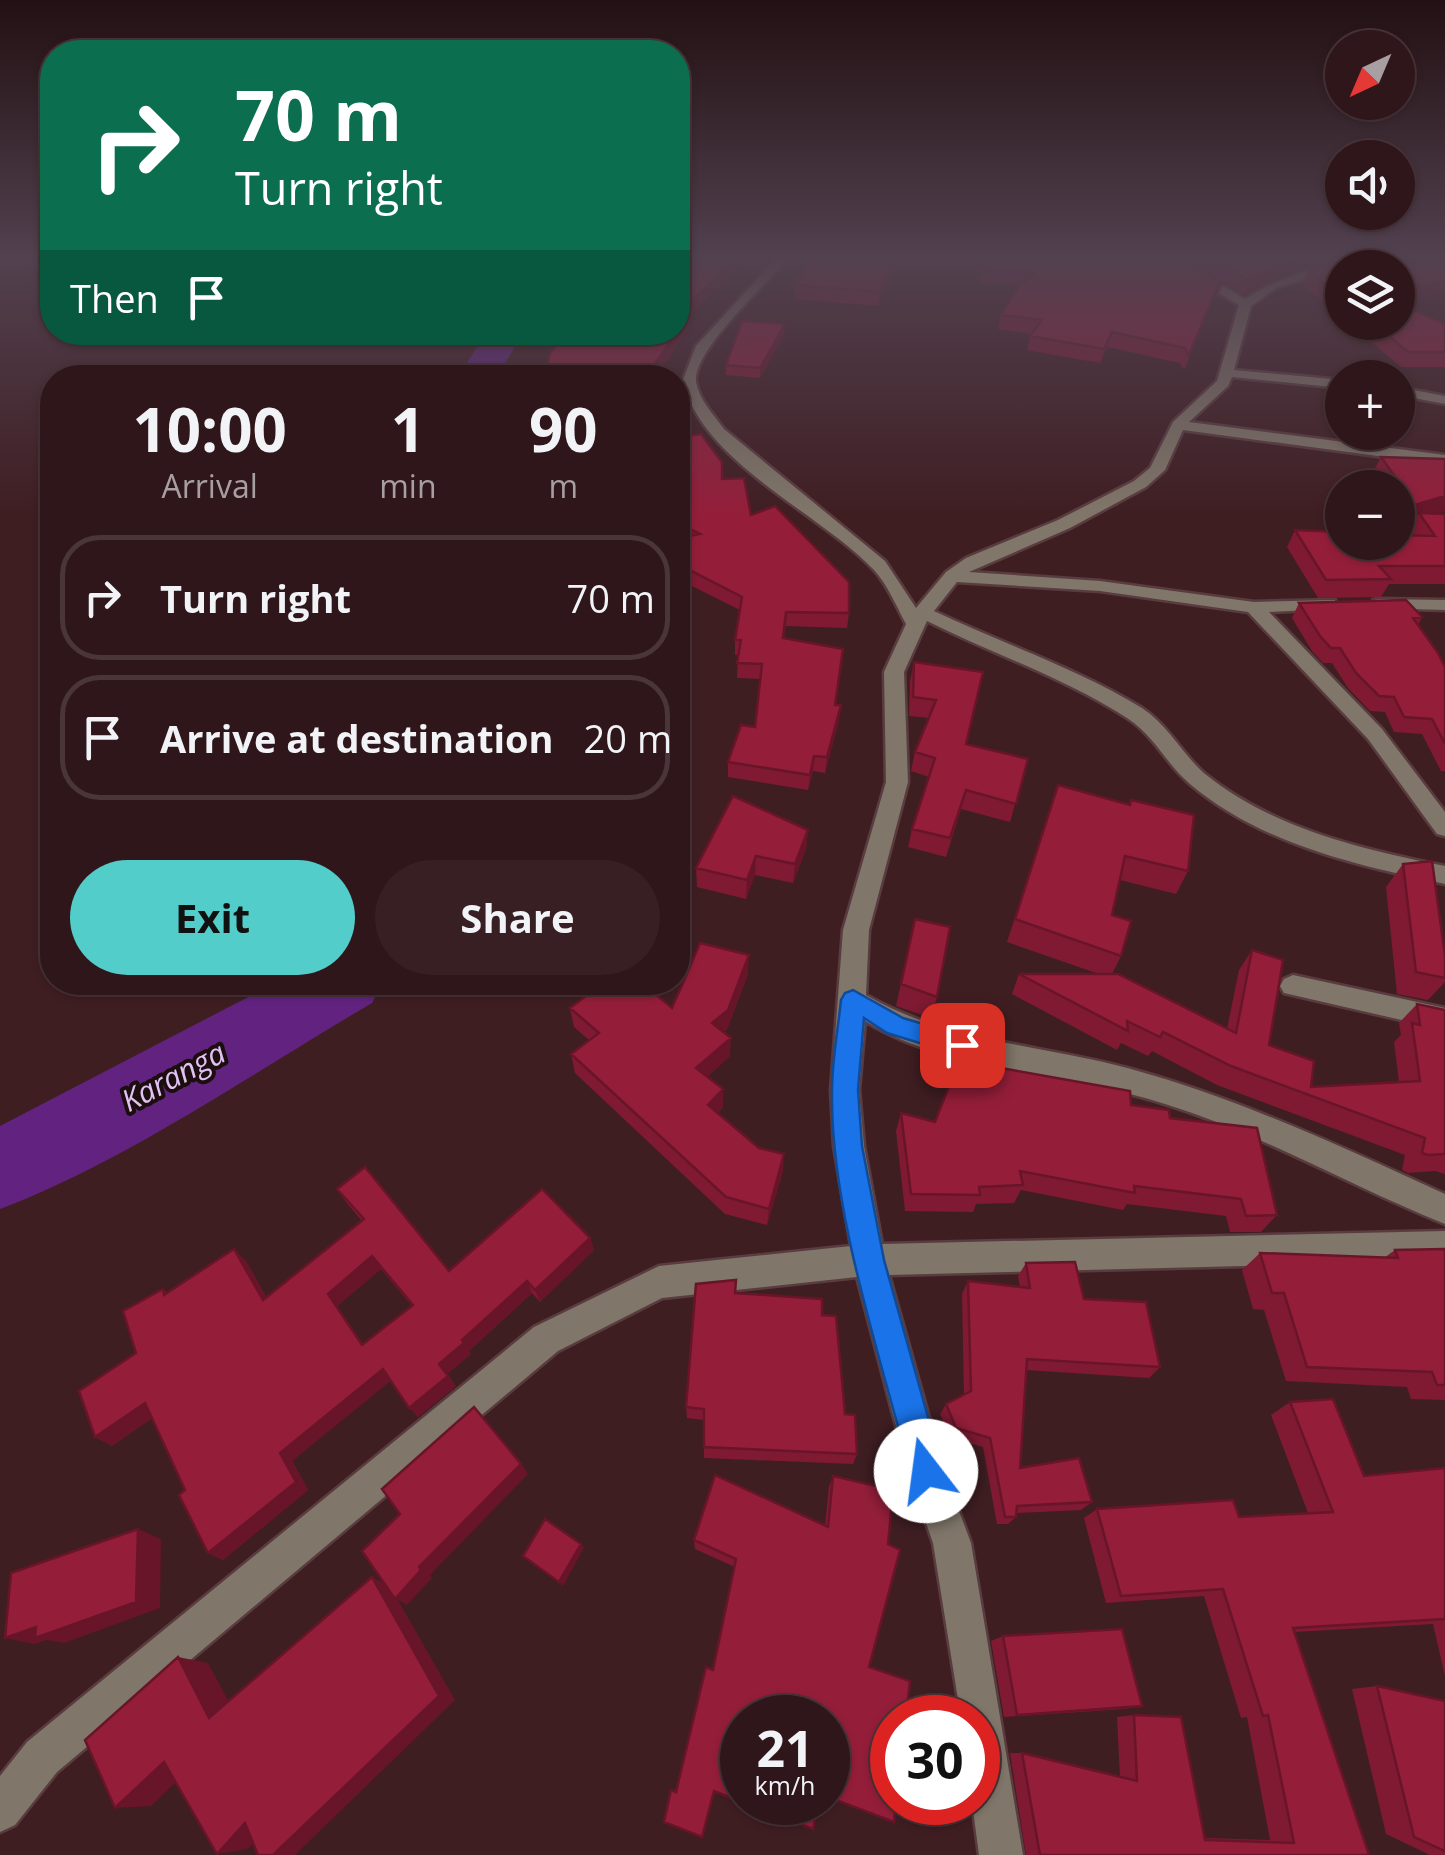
<!DOCTYPE html>
<html lang="en">
<head>
<meta charset="utf-8">
<style>
  :root { --surface:#2f161a; --page:#371f23; --text:#f1f3f6; --muted:#a79fa2; --line:#4a3539; --accent:#53cdca }
  body { margin:0; font-family:"Open Sans",sans-serif; background:var(--page); color:var(--text); height:100vh; display:flex; flex-direction:column; font-size:38px; white-space:nowrap }
  * { box-sizing:border-box; margin:0 }
  p { font-size:32px; color:var(--muted) }
  .icon { flex:none; width:55px; height:55px; fill:none; stroke:currentColor; stroke-width:2; stroke-linecap:round; stroke-linejoin:round }
  .map { position:relative; flex:1; overflow:hidden }
  .drawer { position:absolute; left:40px; top:365px; width:650px; height:630px; display:flex; flex-direction:column; background:var(--surface); border-radius:40px; box-shadow:0 2px 8px #0004,0 0 0 2px var(--line) }
  .drawer>* { flex:none }
  .hud { position:absolute; left:40px; top:40px; width:650px; height:305px; border-radius:40px; box-shadow:0 2px 8px #0004,0 0 0 2px var(--line); background:#0b6e4f; color:#fff; overflow:hidden }
  .needle { width:65px; rotate:224deg }
  .buttons { position:absolute; left:1325px; top:30px; display:grid; gap:20px }
  .buttons a { display:grid; place-items:center; width:90px; height:90px; border-radius:50%; background:var(--surface); box-shadow:0 2px 8px #0004,0 0 0 2px var(--line); font-size:50px }
  .speed { position:absolute; left:720px; top:1695px; display:flex; gap:20px; font-size:50px; font-weight:700; text-align:center }
  .speed>* { display:grid; place-content:center; width:130px; height:130px; border-radius:50%; background:var(--surface); box-shadow:0 2px 8px #0004,0 0 0 2px var(--line); line-height:1 }
  .speed small { font-size:25px; font-weight:400 }
  .speed .limit { border:15px solid #d22; background:#fff; color:#111 }
  .pin { position:absolute; display:grid; place-items:center; width:85px; height:85px; color:#fff; margin:-42px; border-radius:20px; box-shadow:0 5px 15px #0006 }
  .me { position:absolute; width:110px; margin:-55px; rotate:345deg; stroke-linejoin:round; filter:drop-shadow(0 0 8px #0008) }
  .turn { display:flex; align-items:center; gap:35px; height:210px; padding:0 30px; font-size:45px }
  .turn .icon { width:130px; height:130px; stroke-width:2.5 }
  .turn b { display:block; font-size:70px; line-height:85px }
  .then { display:flex; align-items:center; height:95px; padding:0 30px; background:#0003; gap:20px; font-size:38px }
  .eta { display:flex; justify-content:space-evenly; align-items:center; height:170px; text-align:center }
  .eta b { font-size:60px; font-weight:700; line-height:70px }
  .button { display:flex; gap:20px; margin-top:auto; padding:20px 30px }
  .button a { flex:1; height:115px; border-radius:60px; background:var(--accent); color:#111; font-size:40px; font-weight:700; line-height:115px; text-align:center }
  .button a+a { background:var(--page); color:var(--text) }
  ul { padding:0; list-style:none }
  li { display:flex; align-items:center; gap:30px; height:125px; margin:0 20px 15px; padding:0 10px; border:5px solid var(--line); border-radius:40px }
  li div { flex:1 }
  li b { display:block; font-size:38px }
  li em { font-style:normal }
  .map>svg:first-child { display:block }
  .lines { fill:none; stroke-linecap:round; stroke-linejoin:round }
  .river { fill:#622380; fill-rule:evenodd }
  .minor-casing { stroke:#593c3f; stroke-width:5 }
  .minor { fill:#807669; fill-rule:evenodd }
  .wall { fill:#7f1a32; fill-rule:evenodd }
  .shaded-wall { fill:#681529 }
  .building { fill:#941e3a; stroke:#681529; stroke-width:2.5; fill-rule:evenodd }
  .route { fill:#1a73e8; stroke:#114b97; stroke-width:2.5 }
  .labels { text-anchor:middle; dominant-baseline:central; stroke-width:8; stroke-linejoin:round; paint-order:stroke }
  .water-label { font-size:30px; font-style:italic; fill:#e1c3f3; stroke:#1c0d0f }
</style>
</head>
<body>
<div class="map">
<svg width="1445" height="1855" viewBox="0 0 1445 1855">
  <rect width="100%" height="100%" fill="#3f1e22"/>
  <g class="lines">
    <!-- river -->
    <path class="river" d="M678 256H717L712 263 678 274Z
      M487 332H524L496 378H457Z
      M277 982H383L372 1003C254 1072 127 1161 0 1209V1126Z"/>
    <!-- minor casing -->
    <g class="minor-casing">
      <path id="minor" d="M779 256H790C770 281 692 350 696 382 699 400 714 415 724 429L885 561 916 608 946 572 966 558 1058 520 1134 481 1150 468 1173 422 1217 381 1239 305 1197 280 1178 256H1188L1205 275 1245 299C1278 277 1342 256 1382 256L1276 288 1251 306 1234 370 1342 380V388L1232 377 1228 386 1189 422 1445 455V465L1183 430 1165 470 1146 487 1070 528 969 572 1100 581 1254 602 1335 600V608L1329 609 1269 612 1382 729 1445 812V836L1437 834 1368 739 1248 612 1100 591 957 582 934 611C1003 644 1077 668 1142 708 1168 725 1182 754 1205 774 1274 829 1361 849 1445 866V884C1356 865 1261 844 1190 784 1166 764 1154 735 1127 718 1065 678 993 654 927 621L904 672 908 782 869 930 866 995C948 1043 1041 1044 1131 1069 1240 1099 1342 1147 1445 1194V1224C1350 1186 1262 1134 1165 1104 1068 1073 953 1074 865 1021L859 1090 864 1146 882 1244 1445 1231V1261L889 1275 944 1471 971 1543 1023 1855H979L972 1802H978V1718H961L933 1543 908 1471 857 1277 662 1298 558 1351 57 1772 15 1825 0 1832V1776L27 1742 534 1327 659 1266 851 1246 834 1146 831 1090 843 930 886 782 884 672 906 624C896 606 888 585 874 570 820 513 700 461 683 380L696 346Z
        M1398 387 1445 396V404L1398 395Z
        M1379 599 1445 600V610L1373 608V600Z
        M1293 975 1445 1008V1030L1284 993 1280 986 1284 979Z"/>
    </g>
    <!-- minor -->
    <use href="#minor" class="minor"/>
  </g>
  <!-- wall -->
  <path class="wall" d="M811 256H909L906 263H895L878 306 795 299V285Z
    M949 256H1188L1198 269 1223 283 1218 297 1214 296 1184 370 1180 363 1108 347 1100 363 1027 350 1031 334 998 329 1001 315 1020 285 980 283 981 258Z
    M1193 256H1347L1288 272 1245 295 1207 272Z
    M1445 256V293L1398 302 1342 268V318L1302 284 1308 270Z
    M1348 322 1445 324V367H1401Z
    M785 324 784 334 760 378 726 375V365Z
    M678 437 722 479 751 515 849 613 847 628 785 626 784 638 835 705 839 720 825 773 813 771 808 790 728 777V762L755 727 760 679 737 678 738 655H735V640L740 610 678 579V538H679L678 537Z
    M1381 457 1445 459V511L1435 514H1445V584H1389L1381 597 1318 598 1287 547 1295 530 1413 535 1410 530 1415 520 1405 523 1398 512V488H1381L1372 474Z
    M1299 603 1422 617 1418 625 1445 667V771H1441L1422 734 1394 732 1385 712 1370 711 1348 688 1332 663H1323L1312 651 1292 618Z
    M914 662 966 744 1028 759 1010 822 961 809 946 857 908 847 912 829 929 777 911 771 915 752 929 718 909 716 910 681Z
    M1058 785 1129 804 1131 800 1188 871 1176 894 1120 880 1112 915 1121 956 1112 974 1227 1029 1239 970 1252 950 1269 1045 1311 1087 1399 1082 1394 1042 1401 1035 1399 1023 1417 1004 1445 1010V1174L1435 1171 1408 1173 1402 1170 1405 1155 1217 1085 1152 1051 1148 1056 1121 1043 1117 1050 1012 994 1019 974H1099L1007 942Z
    M808 830 806 849 793 883 755 875 746 899 697 887 696 868Z
    M1403 864 1445 956V982L1428 1000 1397 994 1386 887Z
    M915 919 937 997 931 1018 896 1006Z
    M748 974 727 1029 724 1032 730 1056 707 1077 723 1107 718 1113 783 1171 767 1225 725 1214 575 1073 571 1054 589 1040 574 1027 570 1008H672Z
    M967 1062 1131 1105 1170 1118 1277 1215 1261 1232H1230L1226 1216 1127 1204 1123 1210 1021 1190 1014 1203 976 1204 973 1212 905 1211 896 1131 901 1113 935 1122 962 1076Z
    M337 1189 449 1271 590 1238 594 1250 540 1302 532 1293 469 1351 471 1354 447 1374 456 1386 418 1417 390 1380 292 1461 308 1490 223 1560 208 1553 185 1490 152 1418 112 1446 95 1437 136 1353 163 1289 167 1293 246 1261 266 1297 362 1221 346 1202ZM381 1269 412 1306 363 1344 337 1306Z
    M1445 1249V1400L1411 1399 1407 1387 1286 1381 1264 1310 1253 1309 1242 1270 1260 1253 1384 1258 1395 1250Z
    M1026 1263 1084 1299 1160 1367 1149 1378 1026 1370 1020 1468 1092 1502 1081 1510 1017 1513 1016 1517 1008 1524H997L983 1447 950 1438 940 1414 946 1404 964 1395 962 1294 968 1281 1020 1287 1018 1276Z
    M735 1293 822 1315 845 1414 857 1454 853 1464 704 1458V1420L687 1418 686 1407Z
    M1290 1402 1364 1476 1445 1468V1676L1433 1624 1294 1632 1369 1855H1026L1010 1753H1022L1120 1777 1117 1717 1134 1715 1204 1838 1270 1840 1247 1717 1241 1718 1204 1596 1106 1603 1084 1518 1097 1509 1239 1517 1308 1513 1271 1415Z
    M833 1476 828 1718 714 1791 702 1837 674 1789 676 1790 713 1670 735 1567 695 1549 694 1540 825 1526 829 1487Z
    M1003 1636 1142 1706 1124 1709 1004 1717 991 1641Z
    M1377 1686 1445 1701V1855H1430L1386 1834 1352 1689Z"/>
  <!-- shaded-wall -->
  <path class="shaded-wall" d="M740 256H752L678 326V313Z
    M894 256H895V263L878 306 880 292Z
    M1301 256H1347L1288 272 1245 295 1250 281 1293 258Z
    M1445 281V293L1398 302V290Z
    M690 314V327L655 378H645Z
    M785 324 784 334 760 378V368Z
    M1112 332 1108 347 1100 363 1104 349Z
    M1445 496V511L1422 518 1419 513 1415 520 1405 523 1415 505Z
    M841 705 839 720 825 773 827 757Z
    M814 756 813 771 808 790 810 775Z
    M808 830 806 849 793 883 795 864Z
    M756 856 755 875 746 899 747 880Z
    M749 955 748 974 727 1029 713 1042 712 1023Z
    M731 1038 730 1056 697 1086 696 1068Z
    M723 1089V1107L708 1122V1105Z
    M784 1154 783 1171 767 1225 769 1209Z
    M590 1238 594 1250 540 1302 535 1290Z
    M234 1249 246 1261 274 1312 263 1300Z
    M372 1256 381 1269 337 1306 372 1356 328 1294Z
    M527 1281 532 1293 469 1351 471 1354 446 1375 439 1364 462 1340Z
    M383 1369 392 1380 292 1461 308 1490 223 1560 208 1553 280 1453Z
    M448 1376 456 1386 418 1417 409 1408Z
    M145 1403 160 1413 112 1446 95 1437Z
    M521 1464 528 1474 430 1575 432 1578 407 1605 398 1600 455 1700 295 1855H273L372 1577 391 1587 419 1567Z
    M138 1529 161 1539 160 1608 64 1643 46 1640 35 1644 5 1638Z
    M581 1544 584 1548 563 1586 559 1582Z
    M178 1657 208 1663 239 1721 209 1718Z
    M164 1762 196 1763 151 1806 115 1808Z
    M274 1820 248 1849 217 1854 245 1823Z"/>
  <!-- building -->
  <path class="building" d="M702 256H740L678 313V271Z
    M811 256H894L880 292 795 285Z
    M983 256H1188L1198 269 1223 283H1219L1189 355 1185 348 1112 332 1104 349 1030 336 1042 320 1001 315 1018 287 1035 272 982 269Z
    M1209 256H1301L1293 258 1250 281Z
    M1356 256H1445V281L1398 290V268H1342V299L1308 270Z
    M1398 303 1445 324V352H1408L1372 322H1398Z
    M678 314H690L678 332Z
    M742 321 785 324 760 368 726 365Z
    M566 332H677L645 378H544L550 353Z
    M701 434 722 462V479L744 478 751 515 775 506 849 582V613L786 612 783 638 843 649 835 705H841L827 757 814 756 810 775 728 762 741 725 755 727 762 664 737 663 741 640H735L742 597 678 564V538L700 534 678 523V437Z
    M1381 457 1445 459V496L1415 505Z
    M1419 513 1445 514V566H1379L1391 579 1326 580 1295 530 1342 532V542H1398V535L1435 536Z
    M1406 600 1422 617 1413 618 1438 653 1445 667V744L1432 719 1404 717 1394 697 1379 696 1356 673 1340 648H1331L1320 636 1299 603Z
    M914 662 983 672 966 744 1028 759 1016 804 966 790 950 838 912 829 935 758 915 752 936 700 913 697Z
    M1058 785 1130 805 1131 800 1194 815 1188 871 1125 856 1112 915 1131 921 1121 956 1015 919Z
    M733 796 808 830 795 864 756 856 747 880 696 868Z
    M1432 861 1445 956V978L1416 972 1403 864Z
    M915 919 950 927 937 997 901 984Z
    M700 943 749 955 728 1010 712 1023 731 1038 696 1068 723 1089 708 1105 759 1148 784 1154 769 1209 726 1197 571 1054 599 1033 570 1008 604 982H641L672 1008Z
    M1252 950 1283 960 1269 1045 1314 1061 1311 1087 1420 1081 1412 1023 1420 1025 1417 1004 1445 1010V1154L1428 1155 1422 1153 1425 1138 1231 1066 1163 1032 1160 1037 1127 1021 1128 1031 1019 974H1118L1236 1033Z
    M967 1062 1130 1091 1131 1105 1169 1110 1170 1118 1257 1128 1277 1215 1246 1216 1241 1199 1134 1186 1135 1193 1020 1171 1023 1185 979 1187 980 1195 911 1194 901 1113 935 1122 953 1076H971Z
    M365 1167 449 1271 542 1189 590 1238 535 1290 527 1281 462 1340 464 1343 439 1364 448 1376 409 1408 383 1369 280 1453 296 1482 208 1553 179 1495 185 1490 145 1403 95 1437 79 1391 136 1353 123 1311 163 1289 164 1295 234 1249 263 1300 364 1219 337 1189ZM372 1256 413 1305 362 1345 328 1294Z
    M1445 1249V1385H1437L1432 1372 1307 1367 1284 1293H1272L1260 1253 1398 1258 1395 1250Z
    M1075 1262 1084 1299 1146 1302 1160 1367 1027 1359 1020 1468 1079 1458 1092 1502 1017 1506 1016 1517H1005L990 1438 956 1428 946 1404 971 1391 968 1281 1030 1288 1026 1263Z
    M736 1280 735 1293 822 1299V1315L836 1316 845 1414 855 1415 857 1454 704 1447V1409L686 1407 696 1284Z
    M1333 1399 1364 1476 1445 1468V1619L1293 1628 1369 1855H1040L1022 1753 1137 1781 1134 1715 1181 1717 1205 1840 1294 1843 1268 1715 1263 1716 1223 1589 1121 1596 1097 1509 1233 1500 1239 1517 1333 1512 1290 1402Z
    M474 1407 521 1464 419 1567 421 1570 395 1599 362 1551 400 1514 382 1489Z
    M715 1475 828 1527 833 1476 893 1490 888 1544 900 1550 869 1667 910 1681 906 1718H892V1802H896L894 1822 828 1797V1718H742V1802L714 1791 702 1837 664 1822 671 1790 676 1792 706 1667 713 1670 736 1559 694 1540Z
    M545 1519 581 1544 559 1582 523 1556Z
    M138 1529 136 1602 35 1638 36 1627 5 1638 11 1573Z
    M372 1577 439 1696 273 1855H258L245 1823 217 1854 164 1762 115 1808 85 1740 178 1657 209 1718Z
    M1122 1629 1142 1706 1017 1715 1003 1636Z
    M1377 1686 1445 1701V1851L1414 1837Z
    M744 1802H818L813 1829Z"/>
  <!-- sky -->
  <linearGradient id="sky" x2="0" y2="1"><stop stop-color="#231013"/><stop offset="0.5" stop-color="#52414f"/><stop offset="1" stop-color="#52414f" stop-opacity="0"/></linearGradient>
  <rect width="1445" height="516" fill="url(#sky)"/>
  <!-- route -->
  <path class="route" d="M853 990 903 1018 971 1038 974 1045 971 1053 962 1056 887 1033 864 1018 858 1090 862 1146 884 1260 943 1471 938 1482 926 1487 915 1482 910 1471C880 1355 830 1209 832 1091 832 1060 838 1029 841 1000L845 993Z"/>
  <g class="labels">
    <!-- water labels -->
    <g class="water-label">
      <text transform="translate(173 1076) rotate(-28)">Karanga</text>
    </g>
  </g>
</svg>
<div class="buttons">
<a><svg class="needle" viewBox="-14 -14 28 28"><path d="M0-13l5 13h-10z" fill="#e53935"/><path d="M0 13l5-13h-10z" fill="#a79fa2"/></svg></a>
<a><svg class="icon" aria-label="sound" viewBox="0 0 24 24"><path d="M4 9h4l5-4v14l-5-4H4zM17 9q2 3 0 6"/></svg></a>
<a><svg class="icon" aria-label="layers" viewBox="0 0 24 24"><path d="M12 4l9 5-9 5-9-5zM3 14l9 5 9-5"/></svg></a>
<a>+</a>
<a>−</a>
</div>
<div class="speed"><div>21<small>km/h</small></div><div class="limit">30</div></div>
<div class="pin" style="left:962px;top:1045px;background:#d93025"><svg class="icon" aria-label="arrive" viewBox="0 0 24 24"><path d="M6 21V4h12l-3 4 3 4H6"/></svg></div>
<svg class="me" style="left:926px;top:1471px" viewBox="-20 -20 40 40"><circle r="19" fill="#fff"/><path d="M0-13L10 11 0 6-10 11z" fill="#1a73e8"/></svg>
<div class="hud">
<div class="turn"><svg class="icon" aria-label="right" viewBox="0 0 24 24"><path d="M7 20v-9h11M14 6l5 5-5 5"/></svg><div><b>70 m</b>Turn right</div></div>
<div class="then">Then<svg class="icon" aria-label="arrive" viewBox="0 0 24 24"><path d="M6 21V4h12l-3 4 3 4H6"/></svg></div>
</div>
<section class="drawer">
<div class="eta">
<div><b>10:00</b><p>Arrival</p></div>
<div><b>1</b><p>min</p></div>
<div><b>90</b><p>m</p></div>
</div>
<ul>
<li><svg class="icon" aria-label="right" viewBox="0 0 24 24"><path d="M7 20v-9h11M14 6l5 5-5 5"/></svg><div><b>Turn right</b></div><em>70 m</em></li>
<li><svg class="icon" aria-label="arrive" viewBox="0 0 24 24"><path d="M6 21V4h12l-3 4 3 4H6"/></svg><div><b>Arrive at destination</b></div><em>20 m</em></li>
</ul>
<div class="button"><a>Exit</a><a>Share</a></div>
</section>
</div>
</body>
</html>
